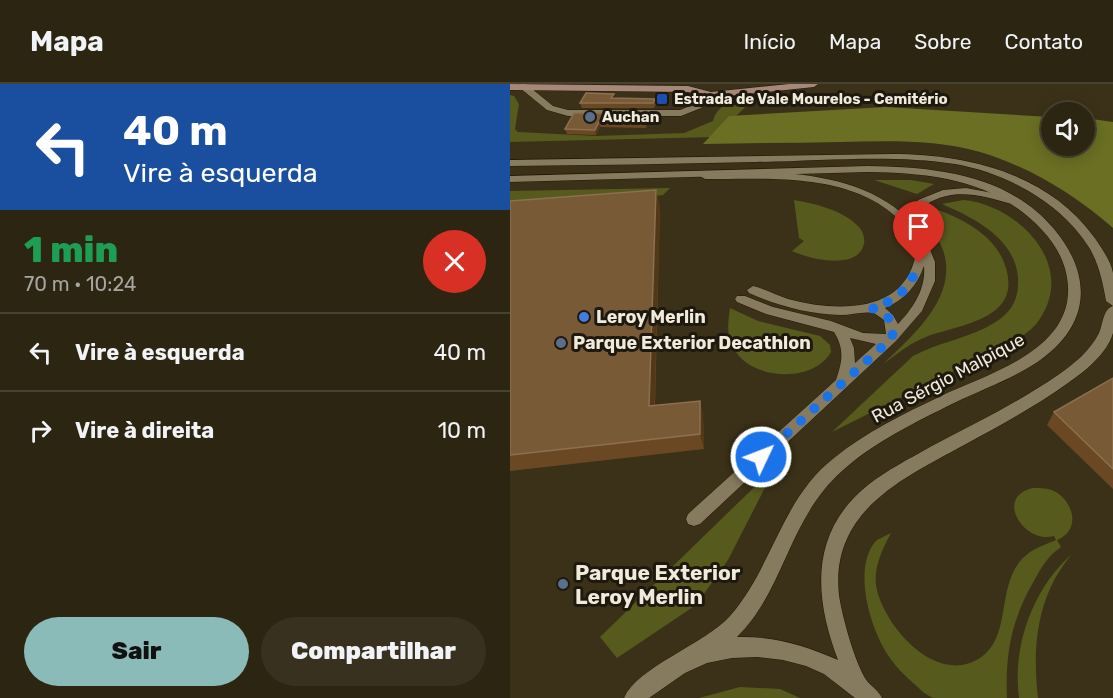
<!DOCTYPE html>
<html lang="pt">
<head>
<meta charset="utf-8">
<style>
  :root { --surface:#2c2512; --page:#383120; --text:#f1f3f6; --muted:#a6a59f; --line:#484232; --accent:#8bbbb9 }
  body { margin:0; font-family:Rubik,sans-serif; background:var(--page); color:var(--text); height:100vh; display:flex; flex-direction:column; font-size:22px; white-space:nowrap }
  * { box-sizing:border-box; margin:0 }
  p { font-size:20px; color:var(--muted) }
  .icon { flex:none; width:33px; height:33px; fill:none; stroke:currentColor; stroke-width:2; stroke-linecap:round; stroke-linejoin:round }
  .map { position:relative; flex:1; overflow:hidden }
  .sheet { display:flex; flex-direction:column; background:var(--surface); width:510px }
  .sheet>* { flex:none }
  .guide { background:#1a4fa0; color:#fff; overflow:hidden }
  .tools { position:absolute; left:531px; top:18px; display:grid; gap:12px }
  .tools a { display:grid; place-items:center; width:54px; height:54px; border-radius:50%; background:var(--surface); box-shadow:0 3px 15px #0003,0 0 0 2px var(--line); font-size:30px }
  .pin { position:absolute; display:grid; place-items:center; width:51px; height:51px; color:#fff; margin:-62px -26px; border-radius:50% 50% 50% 0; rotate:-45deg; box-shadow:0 0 6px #0007 }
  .pin .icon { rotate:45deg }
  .me { position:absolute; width:66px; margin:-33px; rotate:47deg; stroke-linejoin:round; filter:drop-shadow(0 0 4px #0008) }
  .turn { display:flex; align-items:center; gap:21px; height:126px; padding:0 24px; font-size:27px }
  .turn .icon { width:78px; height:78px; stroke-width:2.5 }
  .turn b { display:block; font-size:42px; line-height:51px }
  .round { display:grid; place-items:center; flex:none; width:63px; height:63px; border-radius:32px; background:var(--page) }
  .overview { display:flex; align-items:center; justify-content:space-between; height:102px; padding:0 24px }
  h1 { font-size:36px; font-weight:800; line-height:45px; color:#1e9e55 }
  .cta { display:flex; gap:12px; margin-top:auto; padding:12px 24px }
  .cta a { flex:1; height:69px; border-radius:36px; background:var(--accent); color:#111; font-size:24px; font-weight:800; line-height:69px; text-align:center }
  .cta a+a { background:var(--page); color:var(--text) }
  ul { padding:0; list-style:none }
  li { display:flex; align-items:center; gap:18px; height:78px; padding:0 24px; border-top:2px solid var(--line) }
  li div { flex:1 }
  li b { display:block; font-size:22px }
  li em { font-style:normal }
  header { display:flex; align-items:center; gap:36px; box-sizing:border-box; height:84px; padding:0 30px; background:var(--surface); border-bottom:2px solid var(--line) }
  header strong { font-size:28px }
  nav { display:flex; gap:33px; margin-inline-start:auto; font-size:21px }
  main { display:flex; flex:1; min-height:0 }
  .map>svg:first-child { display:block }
  .green { fill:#565a1d }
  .forest { fill:#6a6f24 }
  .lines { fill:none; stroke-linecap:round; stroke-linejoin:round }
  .service-casing { stroke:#221801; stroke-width:1 }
  .tertiary-casing { stroke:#221801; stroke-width:1 }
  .secondary-casing { stroke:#221801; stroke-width:1 }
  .service { fill:#867a5f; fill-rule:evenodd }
  .tertiary { fill:#867a5f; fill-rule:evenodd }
  .secondary { fill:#a68778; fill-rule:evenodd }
  .wall { fill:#6b4824 }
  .shaded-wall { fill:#523817 }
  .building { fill:#795a37; stroke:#8c7051; stroke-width:1.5 }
  .route { stroke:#1a73e8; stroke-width:10; stroke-dasharray:0 18 }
  .transit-dot { fill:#1a4fb4; stroke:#1e190f; stroke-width:2 }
  .service-dot { fill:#5c6f8a; stroke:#1e190f; stroke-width:2 }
  .shop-dot { fill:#3f7fe0; stroke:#1e190f; stroke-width:2 }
  .labels { text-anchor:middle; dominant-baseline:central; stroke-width:6; stroke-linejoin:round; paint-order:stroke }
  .far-poi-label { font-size:15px; font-weight:bold; fill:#f0eadb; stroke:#1e190f; text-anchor:start }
  .poi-label { font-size:18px; font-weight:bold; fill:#f0eadb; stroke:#1e190f; text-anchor:start }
  .street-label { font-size:18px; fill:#f0eadb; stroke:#1e190f }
  .near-poi-label { font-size:21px; font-weight:bold; fill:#f0eadb; stroke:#1e190f; text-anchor:start }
</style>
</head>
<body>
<header>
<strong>Mapa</strong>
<nav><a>Início</a><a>Mapa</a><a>Sobre</a><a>Contato</a></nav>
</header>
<main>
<section class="sheet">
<div class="guide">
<div class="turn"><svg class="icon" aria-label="left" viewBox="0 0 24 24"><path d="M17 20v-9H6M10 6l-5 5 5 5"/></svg><div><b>40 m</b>Vire à esquerda</div></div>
</div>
<div class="overview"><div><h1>1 min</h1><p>70 m · 10:24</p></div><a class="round" style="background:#d93025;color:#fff"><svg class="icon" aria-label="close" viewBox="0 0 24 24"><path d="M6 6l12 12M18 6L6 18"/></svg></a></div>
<ul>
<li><svg class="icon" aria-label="left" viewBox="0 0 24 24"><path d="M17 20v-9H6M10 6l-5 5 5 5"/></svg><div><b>Vire à esquerda</b></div><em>40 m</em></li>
<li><svg class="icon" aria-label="right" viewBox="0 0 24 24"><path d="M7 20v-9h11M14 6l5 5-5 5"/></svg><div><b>Vire à direita</b></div><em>10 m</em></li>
</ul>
<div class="cta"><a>Sair</a><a>Compartilhar</a></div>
</section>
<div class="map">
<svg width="603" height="614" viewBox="0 0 603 614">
  <rect width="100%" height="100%" fill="#3b3118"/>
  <!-- green -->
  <path class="green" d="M0 11 4 12 9 20 5 45 8 48 86 52 174 49 203 37C209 16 228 17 248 11L204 53 0 58Z
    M364 96H401L424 100 407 110Z
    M160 104 153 111 140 113 0 125V107Z
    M284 116C306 120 333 126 349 143 353 147 355 154 354 160 348 187 299 175 282 167L294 157 289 154Z
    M453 116C505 120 566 178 531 233 526 242 517 249 508 255L322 348 403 272C429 258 460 254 484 239 499 230 507 219 508 202 511 158 467 135 432 120Z
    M421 123C450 134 484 149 495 181 514 236 450 240 416 253 400 259 387 270 373 280 402 252 449 213 433 166 428 152 417 138 421 123Z
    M220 224 248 237 310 252 320 261 321 268C303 300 241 296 224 265 216 252 218 238 220 224Z
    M266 382 218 476 186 521 107 574 90 553Z
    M523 404C531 404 539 404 546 408 565 420 570 447 547 456L551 463C539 471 532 482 525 495 502 534 495 569 497 614 480 614 438 614 424 614 416 612 408 603 402 598 394 591 386 583 380 574 361 548 342 486 365 458 369 454 376 452 381 449 372 466 362 486 367 506 376 544 427 602 470 574 503 552 485 501 514 473 523 464 535 461 546 456L544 452C515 461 483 413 523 404Z
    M562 470C527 511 522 562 528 614H509C502 562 523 504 562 470Z
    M230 603 270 605 290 614H189Z"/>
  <!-- forest -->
  <path class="forest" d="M376 23 541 33 542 62H574L575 34 603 38V144C564 110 520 83 470 68 424 55 377 57 330 58 284 59 239 59 193 60L219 32Z"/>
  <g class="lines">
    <!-- service casing -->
    <g class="service-casing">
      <path id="service" d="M10 0H16L43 22 58 26H170L185 20 198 9 205 11 191 24 171 32H58L37 26 10 4Z
        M273 89C324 93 370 104 406 142L405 127 408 116 433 106 456 104 483 109 507 117 502 120C472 112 445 103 417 120V158L425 178V197L412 227 386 257 190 440 184 442 178 440 176 435 178 430 326 296C332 278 335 266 324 248L256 230 227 218 225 215 227 212H235L263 223 321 237 353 249 376 250 374 236 364 229C353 227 342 231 331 231 299 230 268 222 239 209L237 206 243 202C255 205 266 211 278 215 330 229 404 230 407 158 363 86 267 95 195 95L190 92 195 89ZM414 182C416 205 403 224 388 240L383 231 375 224C394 216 407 202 414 182ZM340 254 366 260 345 279 344 264Z"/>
    </g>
    <!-- tertiary casing -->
    <g class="tertiary-casing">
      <path id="tertiary" d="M382 70C456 70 538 89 584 153 591 163 601 177 603 189 603 199 603 211 603 222L596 217C593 199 589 181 580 165 553 120 497 89 445 80 382 70 310 77 246 78 164 80 82 81 0 82V76Z
        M358 82C425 83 498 90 544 145 585 194 579 244 526 279 500 296 471 306 444 319 406 338 364 358 332 387 278 435 275 506 227 553 264 552 294 561 328 576 304 513 299 448 358 401 377 386 399 375 420 363 464 340 507 319 548 291 564 280 580 267 589 249 593 240 593 225 603 222 603 230 603 242 603 249 597 270 574 288 558 299 526 322 491 341 456 360 394 394 320 426 329 511 332 532 345 580 357 597 363 604 368 606 372 614H345L314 590 296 582 273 576 247 573 222 574 197 579 175 589 139 614H114C127 583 195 560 220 532 263 483 271 415 324 374 356 348 393 330 429 313 476 290 561 268 558 203 557 181 547 162 532 146 486 96 423 89 358 88L0 98V92Z"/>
    </g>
    <!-- secondary casing -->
    <g class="secondary-casing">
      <path id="secondary" d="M0 0 178 2 201 8 279 0H308L304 3 201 14 178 8 0 6Z"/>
    </g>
    <!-- service -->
    <use href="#service" class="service"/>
    <!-- tertiary -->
    <use href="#tertiary" class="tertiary"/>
    <!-- secondary -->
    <use href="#secondary" class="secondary"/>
  </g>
  <!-- wall -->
  <path class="wall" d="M105 14 145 15 146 20 144 24H72L70 19Z
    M64 29 140 34 136 44 90 43 86 51 57 50 55 45Z
    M0 117 150 122 145 321 190 317 193 332 194 365 0 387Z
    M603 294V405L537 341 544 328Z"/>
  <!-- shaded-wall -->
  <path class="shaded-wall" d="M139 29 140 34 136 44 135 39Z
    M89 38 90 43 86 51 85 46Z
    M146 106 150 122 144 337 139 322Z
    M190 317 193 332 194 365 190 350Z"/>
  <!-- building -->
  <path class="building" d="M76 9 104 10 101 14 145 15 143 19H70Z
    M64 29H139L135 39 89 38 85 46 55 45Z
    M146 106 139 322 190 317V350L0 371V117Z
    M603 294V385L544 328Z"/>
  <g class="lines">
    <!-- route -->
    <path class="route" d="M251 373 382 254C385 236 377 230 362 224 387 217 400 204 409 179"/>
  </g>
  <!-- markers -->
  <rect class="transit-dot" x="146" y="9" width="12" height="12" rx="3"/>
  <g class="service-dot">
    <circle cx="80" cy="33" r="6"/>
    <circle cx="51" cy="259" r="6"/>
    <circle cx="53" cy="500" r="6"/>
  </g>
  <circle class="shop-dot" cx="74" cy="233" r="6"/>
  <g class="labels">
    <!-- far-poi labels -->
    <g class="far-poi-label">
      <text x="164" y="15">Estrada de Vale Mourelos - Cemitério</text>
      <text x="92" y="33">Auchan</text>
    </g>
    <!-- poi labels -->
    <g class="poi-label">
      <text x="86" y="233">Leroy Merlin</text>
      <text x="63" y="259">Parque Exterior Decathlon</text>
    </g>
    <!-- street labels -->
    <g class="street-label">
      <text transform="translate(438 294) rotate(-28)">Rua Sérgio Malpique</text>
    </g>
    <!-- near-poi labels -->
    <g class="near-poi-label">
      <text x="65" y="488">Parque Exterior<tspan x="65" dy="24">Leroy Merlin</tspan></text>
    </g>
  </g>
</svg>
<div class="tools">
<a><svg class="icon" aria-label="sound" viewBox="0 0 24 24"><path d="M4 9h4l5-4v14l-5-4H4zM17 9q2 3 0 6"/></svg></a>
</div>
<div class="pin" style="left:409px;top:179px;background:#d93025"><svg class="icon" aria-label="arrive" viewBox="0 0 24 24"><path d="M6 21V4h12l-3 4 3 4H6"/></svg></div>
<svg class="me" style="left:251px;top:373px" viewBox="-20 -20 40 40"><circle r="17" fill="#1a73e8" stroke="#fff" stroke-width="3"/><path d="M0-11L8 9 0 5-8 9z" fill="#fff"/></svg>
</div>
</main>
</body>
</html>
